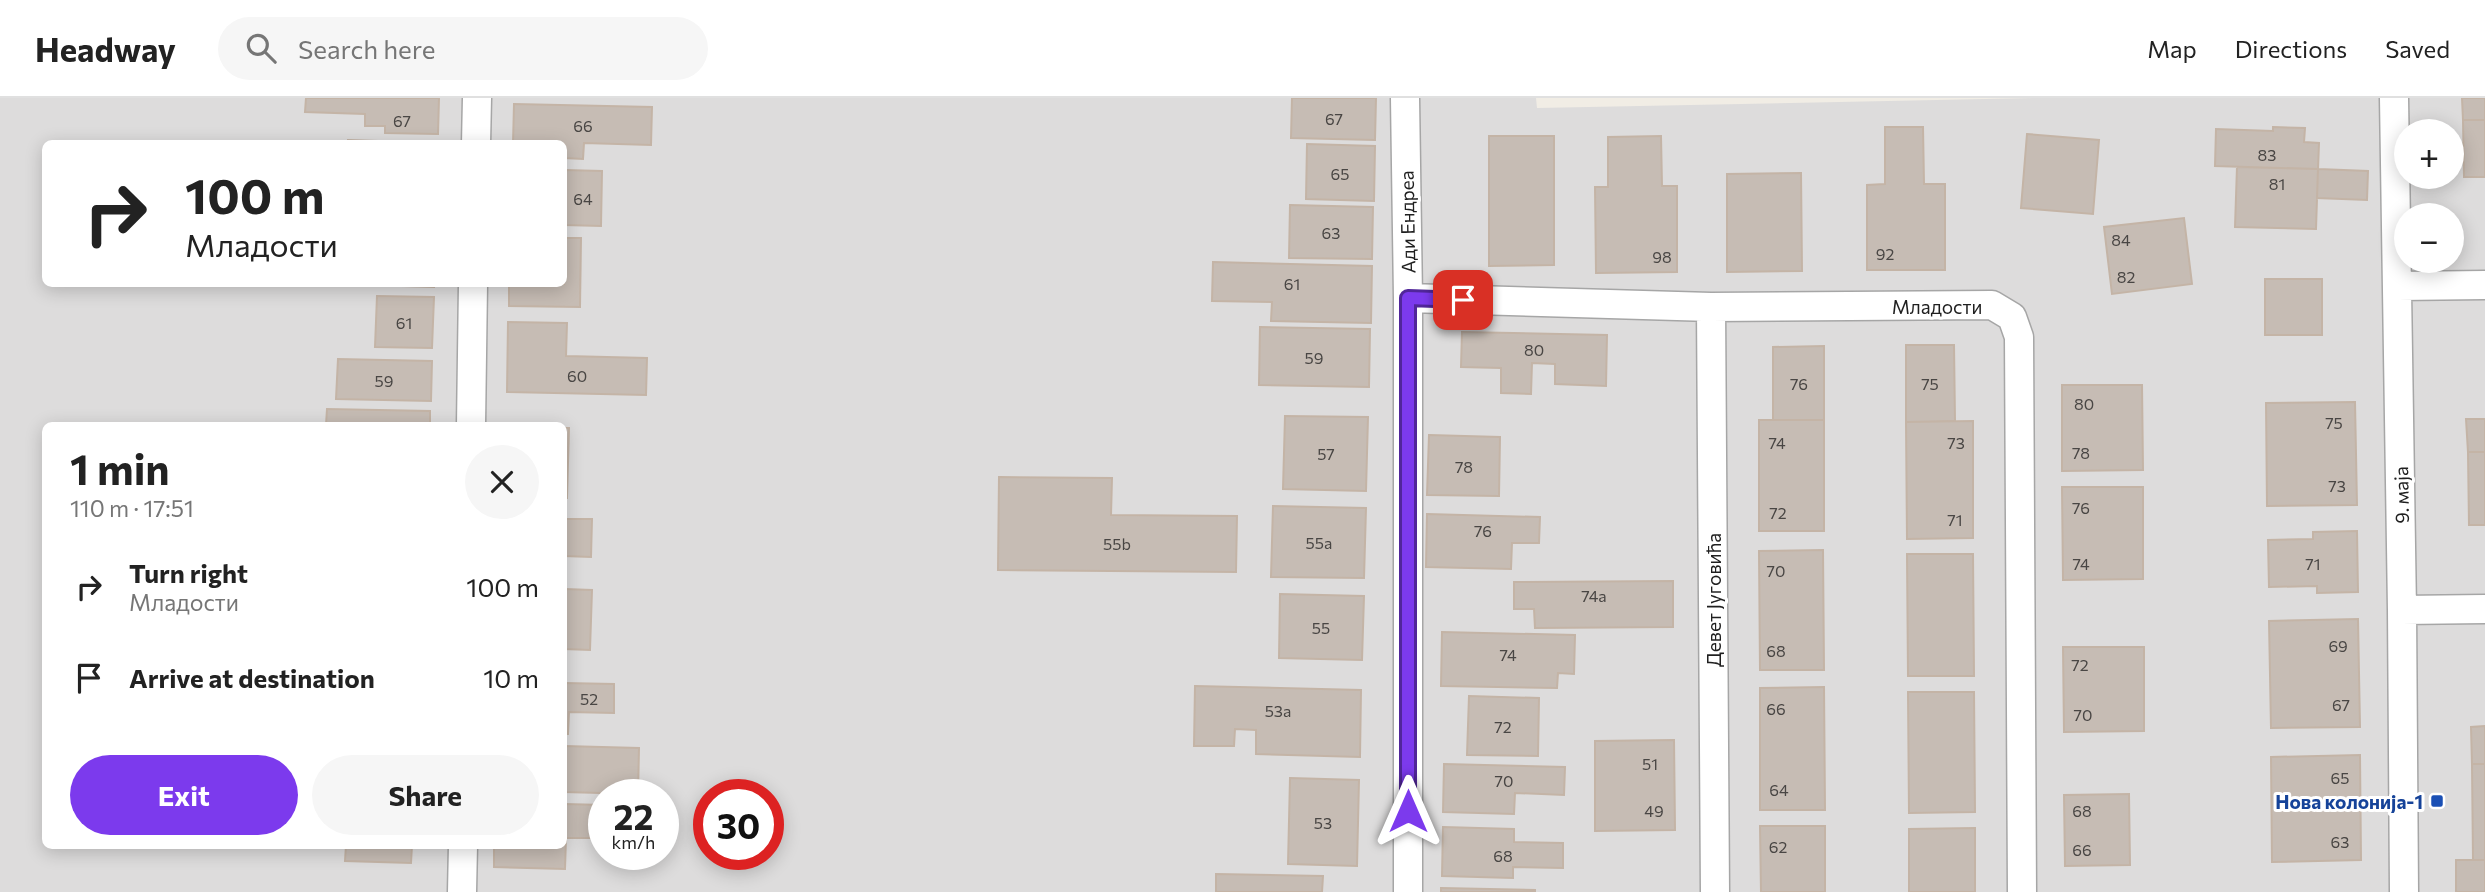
<!DOCTYPE html>
<html lang="en">
<head>
<meta charset="utf-8">
<style>
  :root { --surface:#fff; --page:#f6f6f6; --text:#222; --muted:#767676; --line:#e0e0e0; --accent:#7c3aed }
  body { margin:0; font-family:Commissioner,sans-serif; background:var(--page); color:var(--text); height:100vh; display:flex; flex-direction:column; font-size:26px; white-space:nowrap }
  * { box-sizing:border-box; margin:0 }
  p { font-size:23px; color:var(--muted) }
  .icon { flex:none; width:38px; height:38px; fill:none; stroke:currentColor; stroke-width:2; stroke-linecap:round; stroke-linejoin:round }
  .map { position:relative; flex:1; overflow:hidden }
  .details { position:absolute; left:42px; top:324px; width:525px; height:427px; display:flex; flex-direction:column; background:var(--surface); border-radius:10px; box-shadow:0 4px 18px #0003 }
  .details>* { flex:none }
  .banner { position:absolute; left:42px; top:42px; width:525px; height:147px; border-radius:10px; box-shadow:0 4px 18px #0003; background:#fff; color:var(--text); overflow:hidden }
  .buttons { position:absolute; left:2394px; top:21px; display:grid; gap:14px }
  .buttons a { display:grid; place-items:center; width:70px; height:70px; border-radius:50%; background:var(--surface); box-shadow:0 4px 18px #0003; font-size:35px }
  .speed { position:absolute; left:588px; top:681px; display:flex; gap:14px; font-size:35px; font-weight:700; text-align:center }
  .speed>* { display:grid; place-content:center; width:91px; height:91px; border-radius:50%; background:var(--surface); box-shadow:0 4px 18px #0003; line-height:1 }
  .speed small { font-size:18px; font-weight:400 }
  .speed .limit { border:10px solid #d22; background:#fff; color:#111 }
  .pin { position:absolute; display:grid; place-items:center; width:60px; height:60px; color:#fff; margin:-30px; border-radius:14px; box-shadow:0 4px 10px #0006 }
  .me { position:absolute; width:77px; margin:-38px; rotate:0deg; stroke-linejoin:round; filter:drop-shadow(0 0 5px #0008) }
  .turn { display:flex; align-items:center; gap:24px; height:147px; padding:0 28px; font-size:32px }
  .turn .icon { width:91px; height:91px; stroke-width:2.5 }
  .turn b { display:block; font-size:49px; line-height:60px }
  .round { display:grid; place-items:center; flex:none; width:74px; height:74px; border-radius:37px; background:var(--page) }
  .head { display:flex; align-items:center; justify-content:space-between; height:119px; padding:0 28px }
  h1 { font-size:42px; font-weight:700; line-height:52px }
  .cta { display:flex; gap:14px; margin-top:auto; padding:14px 28px }
  .cta a { flex:1; height:80px; border-radius:42px; background:var(--accent); color:#fff; font-size:28px; font-weight:700; line-height:80px; text-align:center }
  .cta a+a { background:var(--page); color:var(--text) }
  ul { padding:0; list-style:none }
  li { display:flex; align-items:center; gap:21px; height:91px; padding:0 28px }
  li div { flex:1 }
  li b { display:block; font-size:26px }
  li em { font-style:normal }
  header { display:flex; align-items:center; gap:42px; box-sizing:border-box; height:98px; padding:0 35px; background:var(--surface); border-bottom:2px solid var(--line) }
  header strong { font-size:33px }
  nav { display:flex; gap:38px; margin-inline-start:auto; font-size:24px }
  .search { width:490px; height:63px; background:var(--page); display:flex; align-items:center; gap:18px; box-sizing:border-box; padding:0 24px; border-radius:38px; color:var(--muted); font-size:26px }
  .map>svg:first-child { display:block }
  .residential { fill:#dddcdc; fill-rule:evenodd }
  .building { fill:#c6bcb4; stroke:#c4b4a6; stroke-width:2 }
  .lines { fill:none; stroke-linecap:round; stroke-linejoin:round }
  .minor-casing { stroke:#a6a6a6; stroke-width:31 }
  .minor { stroke:#fff; stroke-width:28 }
  .route-casing { stroke:#51269a; stroke-width:18 }
  .route { stroke:#7c3aed; stroke-width:12 }
  .transit-dot { fill:#1a4fb4; stroke:#fff; stroke-width:2.5 }
  .labels { text-anchor:middle; dominant-baseline:central; stroke-width:6; stroke-linejoin:round; paint-order:stroke }
  .number-label { font-size:16px; fill:#494644 }
  .street-label { font-size:19px; fill:#1f1f1f; stroke:#fff }
  .transit-label { font-size:19px; font-weight:bold; fill:#164399; stroke:#fff; text-anchor:end }
</style>
</head>
<body>
<header>
<strong>Headway</strong>
<div class="search"><svg class="icon" aria-label="search" viewBox="0 0 24 24"><circle cx="10" cy="10" r="6"/><path d="M15 15l6 6"/></svg>Search here</div>
<nav><a>Map</a><a>Directions</a><a>Saved</a></nav>
</header>
<div class="map">
<svg width="2485" height="794" viewBox="0 0 2485 794">
  <rect width="100%" height="100%" fill="#f1ede5"/>
  <!-- residential -->
  <path class="residential" d="M0 0H1536L1537 10 2037 0H2485V794H0ZM2406 33H2452V79H2406ZM46 46H564V186H46ZM2406 117H2452V163H2406ZM46 327H564V747H46ZM604 696H663V756H604ZM709 696H768V756H709Z"/>
  <!-- building -->
  <path class="building" d="M306 0H439L438 36 385 35V28H365V16L305 14Z
    M1292 0H1376L1375 42 1291 40Z
    M2462 0H2485V22H2463Z
    M514 6 652 9 651 47 584 45 583 61 564 60V46H513Z
    M2463 22H2485V79H2464Z
    M1885 29H1923L1924 86H1945V172H1867V87L1885 86Z
    M2273 29 2305 30 2304 44 2319 45 2318 71 2215 68 2216 31 2273 33Z
    M2027 36 2099 42 2093 116 2021 110Z
    M1489 38H1554V167L1489 168Z
    M1661 38 1662 88H1677V174L1596 175 1595 89H1608V39Z
    M348 42 438 45 348 46Z
    M1307 46 1375 48 1374 103 1306 101Z
    M2237 69 2318 71 2316 131 2235 129Z
    M2318 71 2368 73 2367 102 2317 100Z
    M564 72 602 73 601 128 564 127Z
    M1801 75 1802 173 1727 174V76Z
    M1290 107 1373 109 1372 161 1289 160Z
    M2184 120 2192 186 2112 196 2104 129Z
    M564 140H581L580 209 509 208V186H564Z
    M1213 164 1372 168 1371 225 1271 223 1272 204 1212 203Z
    M2265 181H2322V237H2265Z
    M369 186H434V189L369 187Z
    M377 198 434 199 432 250 375 249Z
    M508 224 567 225 566 258 647 260 646 297 507 294Z
    M1260 229 1370 231 1369 289 1259 287Z
    M1462 234 1607 237 1606 288 1555 286V266L1532 265 1531 296 1501 295V270L1461 269Z
    M1906 247H1954L1955 323 1906 324Z
    M1824 248V322H1773V249Z
    M338 261 432 263 431 303 336 301Z
    M2062 287H2142L2143 372 2062 373Z
    M2355 304 2357 407 2267 408 2266 305Z
    M327 311 430 313V327H326Z
    M1285 318 1368 319 1366 393 1283 391Z
    M2466 321H2485V354H2468Z
    M1759 322H1824V433H1759Z
    M1973 323V440L1907 441 1906 324Z
    M564 330H569L567 400H564Z
    M1429 337 1500 339 1499 398 1427 397Z
    M2468 354H2485V427H2469Z
    M999 379 1112 380 1111 417 1237 418 1236 474 998 472Z
    M2062 389H2143V481L2063 482Z
    M1273 408 1366 410 1364 480 1271 479Z
    M564 411V421H592L591 459 564 458Z
    M1427 416 1540 419 1539 445H1512L1511 471 1426 469Z
    M2357 433 2358 494 2317 495V488L2269 489 2268 442 2313 441V434Z
    M1823 452 1824 572H1760L1759 453Z
    M1907 456H1973L1974 578H1908Z
    M1673 483V529L1535 530 1534 511H1514V484Z
    M564 491 592 492 590 552 564 551Z
    M1280 496 1364 498 1362 562 1279 560Z
    M2358 521 2360 629 2271 630 2269 523Z
    M1442 534 1575 537 1574 576 1558 575 1557 590 1441 588Z
    M2063 549H2144V633L2064 634Z
    M564 585 614 586V615L569 614 568 636H564Z
    M1195 588 1361 592 1360 659 1256 656V632L1235 631 1234 648H1194Z
    M1824 589 1825 712H1760V590Z
    M1908 594H1974L1975 714 1909 715Z
    M1469 598 1539 600 1538 658 1467 657Z
    M2485 628V666H2472L2471 629Z
    M1674 642 1675 732 1595 733V643Z
    M564 648 639 650 638 696 564 694Z
    M2360 657 2361 762 2272 764 2271 659Z
    M1444 666 1565 669 1564 697 1515 695 1514 716 1443 714Z
    M2472 666H2485V762H2473Z
    M1290 680 1359 682 1357 768 1288 766Z
    M2129 696 2130 767 2065 768 2064 697Z
    M564 706 604 707V753H598L599 740H566L565 771 494 769V747H564Z
    M1760 728H1825V794H1761Z
    M1443 729 1514 731V744L1563 745V770L1513 769V780L1442 778Z
    M1975 730V794H1909V731Z
    M346 747H412L411 765 345 763Z
    M2456 762H2485V794H2456Z
    M1216 776 1323 778 1322 794H1216Z
    M1441 790 1535 792V794H1441Z"/>
  <g class="lines">
    <!-- minor casing -->
    <g class="minor-casing">
      <path id="minor" d="M1405 0 1408 200V794
        M2394 0 2402 512 2404 794
        M476 46 477 0
        M2398 188 2485 187
        M1408 200 1711 209 1992 207 2012 219 2019 239 2022 794
        M1711 209 1715 794
        M471 327 473 186
        M2402 512 2485 511
        M462 794 463 747"/>
    </g>
    <!-- minor -->
    <use href="#minor" class="minor"/>
  </g>
  <g class="lines">
    <!-- route casing -->
    <g class="route-casing">
      <path id="route" d="M1408 713V200L1463 202"/>
    </g>
    <!-- route -->
    <use href="#route" class="route"/>
  </g>
  <!-- markers -->
  <rect class="transit-dot" x="2430" y="696" width="14" height="14" rx="3.5"/>
  <g class="labels">
    <!-- number labels -->
    <g class="number-label">
      <text x="1334" y="20">67</text>
      <text x="402" y="22">67</text>
      <text x="583" y="27">66</text>
      <text x="2267" y="56">83</text>
      <text x="1340" y="75">65</text>
      <text x="2277" y="85">81</text>
      <text x="583" y="100">64</text>
      <text x="1331" y="134">63</text>
      <text x="2121" y="141">84</text>
      <text x="1885" y="155">92</text>
      <text x="1662" y="158">98</text>
      <text x="2126" y="178">82</text>
      <text x="1292" y="185">61</text>
      <text x="404" y="224">61</text>
      <text x="1534" y="251">80</text>
      <text x="1314" y="259">59</text>
      <text x="577" y="277">60</text>
      <text x="384" y="282">59</text>
      <text x="1799" y="285">76</text>
      <text x="1930" y="285">75</text>
      <text x="2084" y="305">80</text>
      <text x="2334" y="324">75</text>
      <text x="1777" y="344">74</text>
      <text x="1956" y="344">73</text>
      <text x="2081" y="354">78</text>
      <text x="1326" y="355">57</text>
      <text x="1464" y="368">78</text>
      <text x="2337" y="387">73</text>
      <text x="2081" y="409">76</text>
      <text x="1778" y="414">72</text>
      <text x="1955" y="421">71</text>
      <text x="1483" y="432">76</text>
      <text x="1319" y="444">55a</text>
      <text x="1117" y="445">55b</text>
      <text x="2081" y="465">74</text>
      <text x="2313" y="465">71</text>
      <text x="1776" y="472">70</text>
      <text x="1594" y="497">74a</text>
      <text x="1321" y="529">55</text>
      <text x="2338" y="547">69</text>
      <text x="1776" y="552">68</text>
      <text x="1508" y="556">74</text>
      <text x="2080" y="566">72</text>
      <text x="589" y="600">52</text>
      <text x="2341" y="606">67</text>
      <text x="1776" y="610">66</text>
      <text x="1278" y="612">53a</text>
      <text x="2083" y="616">70</text>
      <text x="1503" y="628">72</text>
      <text x="1650" y="665">51</text>
      <text x="2340" y="679">65</text>
      <text x="1504" y="682">70</text>
      <text x="1779" y="691">64</text>
      <text x="1654" y="712">49</text>
      <text x="2082" y="712">68</text>
      <text x="1323" y="724">53</text>
      <text x="2340" y="743">63</text>
      <text x="1778" y="748">62</text>
      <text x="2082" y="751">66</text>
      <text x="1503" y="757">68</text>
    </g>
    <!-- street labels -->
    <g class="street-label">
      <text transform="translate(1407 124) rotate(-91)">Ади Ендреа</text>
      <text x="1937" y="208">Младости</text>
      <text transform="translate(2401 397) rotate(-91)">9. маја</text>
      <text transform="translate(1713 502) rotate(-90)">Девет Југовића</text>
    </g>
    <!-- transit labels -->
    <g class="transit-label">
      <text x="2423" y="703">Нова колонија-1</text>
    </g>
  </g>
</svg>
<div class="buttons">
<a>+</a>
<a>−</a>
</div>
<div class="speed"><div>22<small>km/h</small></div><div class="limit">30</div></div>
<div class="pin" style="left:1463px;top:202px;background:#d93025"><svg class="icon" aria-label="arrive" viewBox="0 0 24 24"><path d="M6 21V4h12l-3 4 3 4H6"/></svg></div>
<svg class="me" style="left:1408px;top:713px" viewBox="-20 -20 40 40"><path d="M0-17L14 15 0 8-14 15z" fill="#7c3aed" stroke="#fff" stroke-width="4"/></svg>
<div class="banner">
<div class="turn"><svg class="icon" aria-label="right" viewBox="0 0 24 24"><path d="M7 20v-9h11M14 6l5 5-5 5"/></svg><div><b>100 m</b>Младости</div></div>
</div>
<section class="details">
<div class="head"><div><h1>1 min</h1><p>110 m · 17:51</p></div><a class="round"><svg class="icon" aria-label="close" viewBox="0 0 24 24"><path d="M6 6l12 12M18 6L6 18"/></svg></a></div>
<ul>
<li><svg class="icon" aria-label="right" viewBox="0 0 24 24"><path d="M7 20v-9h11M14 6l5 5-5 5"/></svg><div><b>Turn right</b><p>Младости</p></div><em>100 m</em></li>
<li><svg class="icon" aria-label="arrive" viewBox="0 0 24 24"><path d="M6 21V4h12l-3 4 3 4H6"/></svg><div><b>Arrive at destination</b></div><em>10 m</em></li>
</ul>
<div class="cta"><a>Exit</a><a>Share</a></div>
</section>
</div>
</body>
</html>
